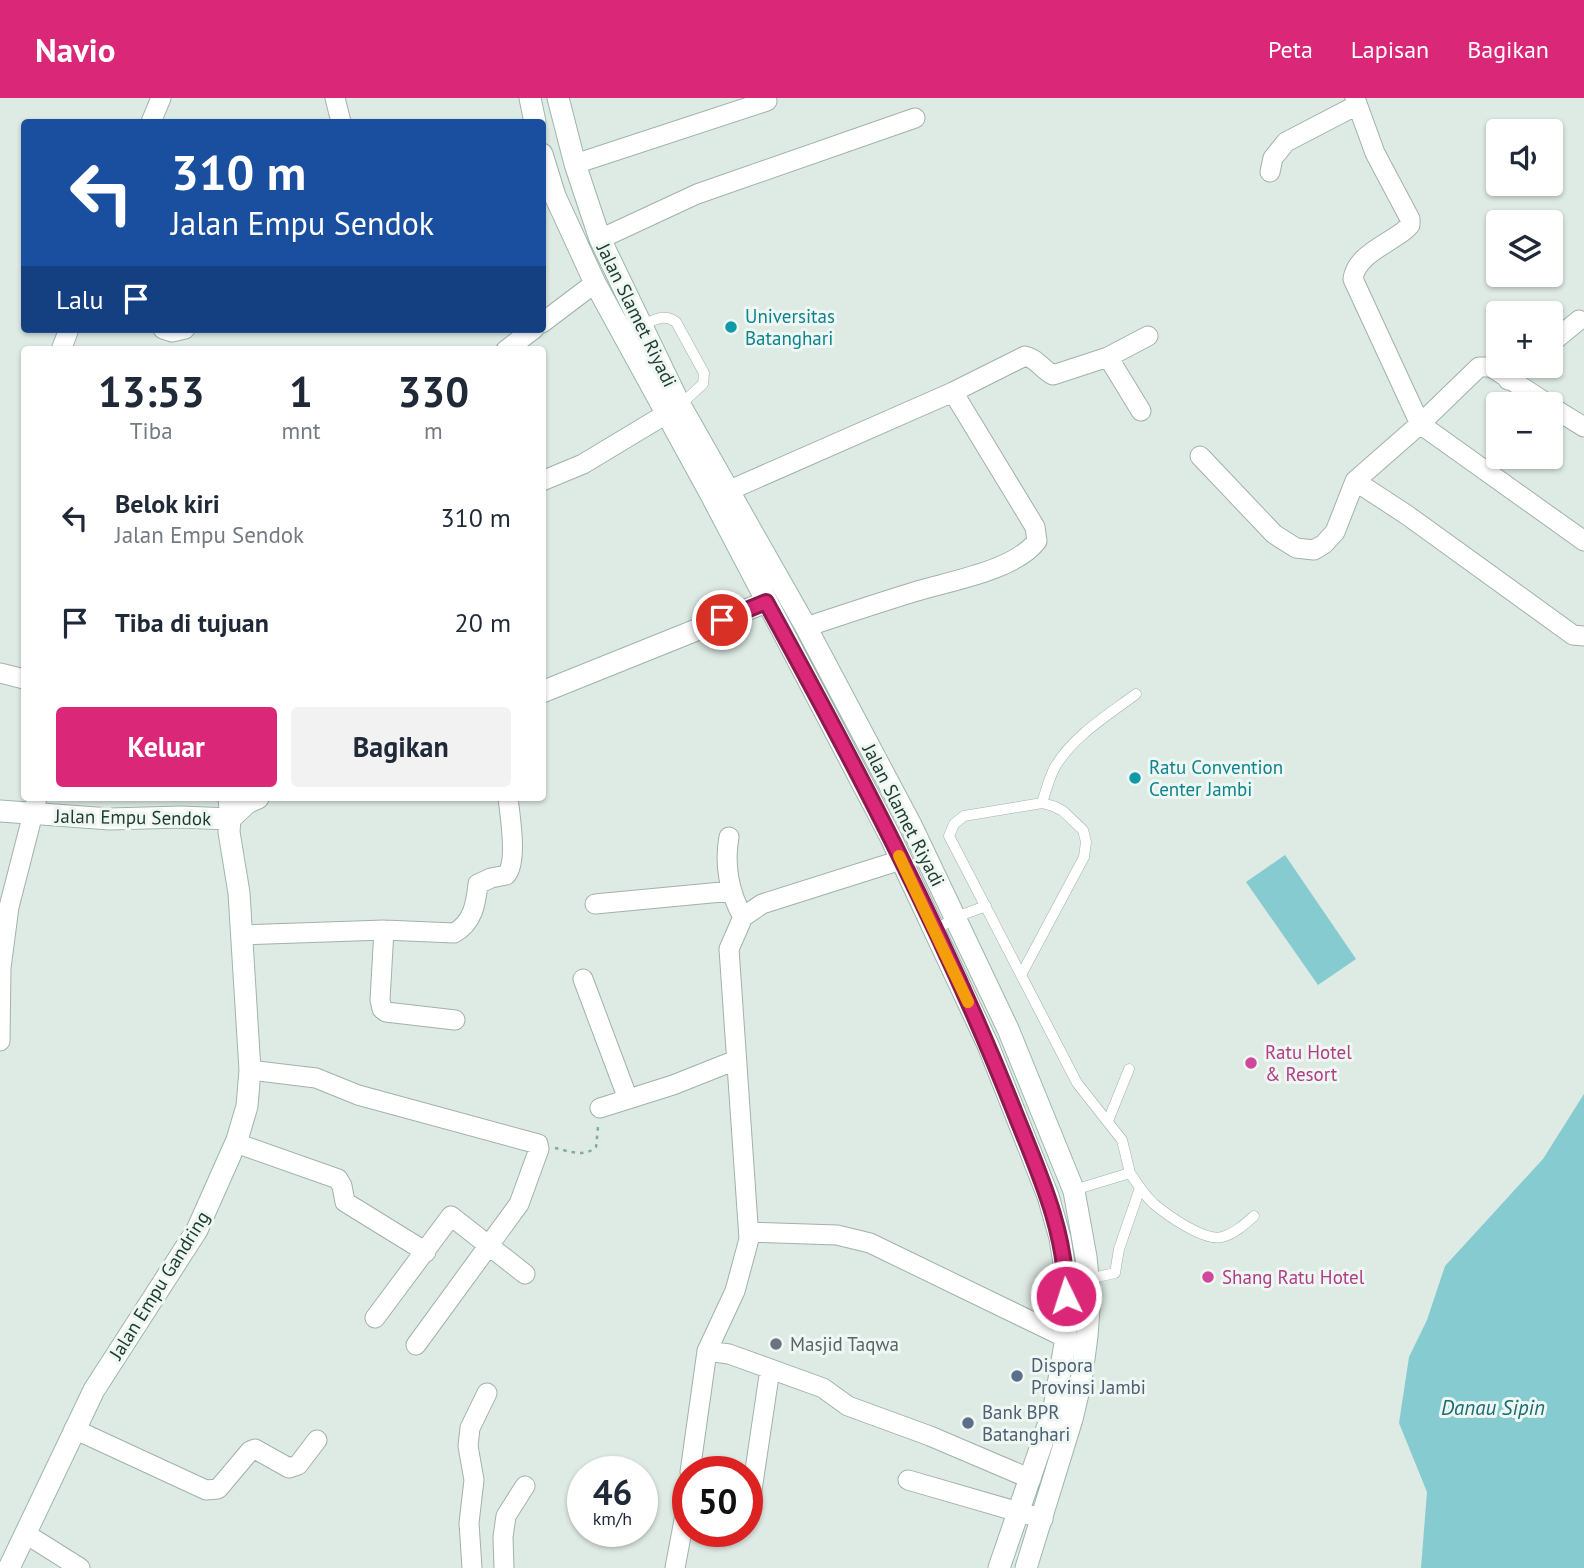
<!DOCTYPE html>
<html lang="id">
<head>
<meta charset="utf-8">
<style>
  :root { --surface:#fff; --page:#f2f2f3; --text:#1f2937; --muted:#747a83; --accent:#db2777 }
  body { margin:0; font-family:"PT Sans",sans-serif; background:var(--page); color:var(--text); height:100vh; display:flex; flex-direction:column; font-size:26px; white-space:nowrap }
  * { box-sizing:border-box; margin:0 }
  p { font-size:23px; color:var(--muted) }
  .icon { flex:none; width:38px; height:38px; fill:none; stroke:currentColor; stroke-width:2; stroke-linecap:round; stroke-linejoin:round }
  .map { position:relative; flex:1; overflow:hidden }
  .details { position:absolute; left:21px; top:248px; width:525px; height:455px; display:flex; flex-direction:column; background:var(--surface); border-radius:7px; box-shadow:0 2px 5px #0004 }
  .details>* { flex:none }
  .top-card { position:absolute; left:21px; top:21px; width:525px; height:214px; border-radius:7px; box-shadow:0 2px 5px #0004; background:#1a4fa0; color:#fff; overflow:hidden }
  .buttons { position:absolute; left:1486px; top:21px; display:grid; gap:14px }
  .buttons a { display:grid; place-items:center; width:77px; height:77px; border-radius:7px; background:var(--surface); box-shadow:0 2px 5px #0004; font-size:35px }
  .speed { position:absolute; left:567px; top:1358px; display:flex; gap:14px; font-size:35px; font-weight:700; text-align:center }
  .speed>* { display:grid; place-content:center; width:91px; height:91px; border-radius:50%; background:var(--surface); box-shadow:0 2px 5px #0004; line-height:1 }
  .speed small { font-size:18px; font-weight:400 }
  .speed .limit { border:10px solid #d22; background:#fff; color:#111 }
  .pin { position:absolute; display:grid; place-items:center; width:60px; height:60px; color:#fff; margin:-30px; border:4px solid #fff; border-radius:50%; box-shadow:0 2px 7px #0007 }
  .me { position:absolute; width:77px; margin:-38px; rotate:356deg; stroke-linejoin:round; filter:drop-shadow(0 0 5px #0008) }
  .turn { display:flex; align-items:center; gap:24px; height:147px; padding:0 35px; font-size:32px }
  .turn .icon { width:91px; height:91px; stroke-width:2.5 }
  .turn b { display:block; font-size:49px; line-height:60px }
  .then { display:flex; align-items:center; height:66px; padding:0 35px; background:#0003; gap:14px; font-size:26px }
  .eta { display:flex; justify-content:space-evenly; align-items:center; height:119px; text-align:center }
  .eta b { font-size:42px; font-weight:700; line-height:49px }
  .cta { display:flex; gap:14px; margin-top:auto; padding:14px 35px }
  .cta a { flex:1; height:80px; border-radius:7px; background:var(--accent); color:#fff; font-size:28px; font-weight:700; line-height:80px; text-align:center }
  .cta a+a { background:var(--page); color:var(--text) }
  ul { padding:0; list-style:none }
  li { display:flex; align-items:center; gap:21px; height:105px; padding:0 35px }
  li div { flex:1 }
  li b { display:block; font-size:26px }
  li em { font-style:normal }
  header { display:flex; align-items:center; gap:42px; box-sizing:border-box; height:98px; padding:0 35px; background:var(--accent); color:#fff }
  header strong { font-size:33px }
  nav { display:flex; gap:38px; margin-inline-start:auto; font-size:24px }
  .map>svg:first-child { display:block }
  .water { fill:#85cbd0 }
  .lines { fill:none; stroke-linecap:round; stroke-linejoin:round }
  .lane-casing { stroke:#a1b2aa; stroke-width:11 }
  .street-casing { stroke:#a1b2aa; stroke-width:21 }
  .secondary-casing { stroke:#9db6ab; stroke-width:23 }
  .path { stroke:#7eae9b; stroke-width:2.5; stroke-dasharray:3.5 5; stroke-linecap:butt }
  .lane { stroke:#fff; stroke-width:10 }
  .street { stroke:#fff; stroke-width:19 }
  .secondary { stroke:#fff; stroke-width:21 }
  .route-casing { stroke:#8e194d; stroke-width:18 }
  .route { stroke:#db2777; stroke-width:12 }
  .slow { stroke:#f59e0b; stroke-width:12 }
  .culture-dot { fill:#0f9aa8; stroke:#eef7f2; stroke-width:2.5 }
  .hotel-dot { fill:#d1479c; stroke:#eef7f2; stroke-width:2.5 }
  .worship-dot { fill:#6b7280; stroke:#eef7f2; stroke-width:2.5 }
  .service-dot { fill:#5c6f8a; stroke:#eef7f2; stroke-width:2.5 }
  .labels { text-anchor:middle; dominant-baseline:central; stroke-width:6; stroke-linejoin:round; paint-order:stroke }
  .street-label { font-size:19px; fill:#1f3a30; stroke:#eef7f2 }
  .culture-label { font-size:19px; fill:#0d838f; stroke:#eef7f2; text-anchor:start }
  .hotel-label { font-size:19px; fill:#b23c85; stroke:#eef7f2; text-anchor:start }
  .worship-label { font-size:19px; fill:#5b616d; stroke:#eef7f2; text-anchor:start }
  .service-label { font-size:19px; fill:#4e5e75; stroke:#eef7f2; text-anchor:start }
  .water-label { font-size:21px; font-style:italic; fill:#1a6d75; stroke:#eef7f2 }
</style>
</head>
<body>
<header>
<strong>Navio</strong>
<nav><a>Peta</a><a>Lapisan</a><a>Bagikan</a></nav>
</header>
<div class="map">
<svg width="1584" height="1470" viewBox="0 0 1584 1470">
  <rect width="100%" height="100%" fill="#deeae4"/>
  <!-- water -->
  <path class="water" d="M1285 757 1356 861 1318 887 1246 784Z
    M1584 996V1470H1421L1427 1394 1399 1325 1409 1259 1427 1222 1445 1168 1543 1061Z"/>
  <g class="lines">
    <!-- lane casing -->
    <g class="lane-casing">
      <path id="lane" d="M642 227C655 222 664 215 676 224L704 275 703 286 680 307
        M1042 705C1046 693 1049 680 1055 669 1073 638 1108 617 1136 596
        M934 833 956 819 986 808
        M1021 877 1084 759 1086 744 1083 732 1063 713 1053 708 1042 705 964 718 954 726 949 738 1077 985 1122 1042 1130 1075
        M1108 1023 1129 971
        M1074 1092 1130 1075C1137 1086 1144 1097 1154 1106 1167 1117 1205 1144 1222 1139 1234 1136 1245 1126 1254 1118
        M1088 1181 1115 1175 1119 1151 1140 1090"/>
    </g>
    <!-- street casing -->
    <g class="street-casing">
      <path id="street" d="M335 0 341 24
        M1355 0 1375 55 1410 121V127L1405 132C1388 146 1356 157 1353 181L1420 326 1584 443
        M151 24 161 0
        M575 66 767 3
        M1270 74 1273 60 1286 44 1357 7
        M600 141 697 96 915 20
        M542 225 595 185
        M163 231 172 234 185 231
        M1550 246 1579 222
        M61 252 69 231
        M506 252 534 231
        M1108 259 1141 313
        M1508 282 1525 268
        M1550 308 1584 329
        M1200 358 1274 436 1296 450 1314 452 1324 446 1335 434 1355 383 1420 326 1479 269H1491L1548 306
        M542 383 583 366 666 316
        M1355 383 1407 417 1573 537 1584 538
        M730 392 953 294 1025 258C1036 260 1043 272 1053 277L1108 259 1148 238
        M806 529C842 517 878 505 914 494 949 483 1014 473 1037 443L1035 429 953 294
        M0 575 24 581
        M228 700 230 721
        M729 739C724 766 729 795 743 819
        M595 806 732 793
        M384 832 380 902 382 911 386 914 455 922
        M242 837 384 832 454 835C473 825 476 805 478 786L491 780 506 777C518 765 510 717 508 700
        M583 881 628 1001
        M0 943 1 870 9 809 37 700
        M250 972 316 980 358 997 538 1046 539 1051 519 1106 416 1247
        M600 1010 673 987 736 962
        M236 1045 338 1081 342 1088 345 1104 426 1154
        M749 1134 837 1137 870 1145 1066 1240
        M375 1220 451 1118 525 1176
        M707 1253 729 1256 823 1290 848 1308 930 1338 1031 1381
        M74 1331 206 1392 218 1391 250 1353 255 1351 289 1370 298 1367 317 1342
        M690 1374 707 1253 735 1193 749 1141 729 851 743 819 762 806 901 762
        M908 1382 1043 1421
        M751 1399 770 1271
        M26 1436 80 1470
        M472 1470 469 1425 474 1382 468 1348 470 1330 487 1295
        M504 1470 503 1439 506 1418 525 1388
        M675 1470 688 1401"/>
    </g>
    <!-- secondary casing -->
    <g class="secondary-casing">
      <path id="secondary" d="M530 0 535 24
        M558 0 575 66 600 141 680 307 806 529 911 727 1008 931 1074 1093 1086 1159 1090 1198 1087 1238 1081 1283 1072 1321 1026 1470
        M542 56 555 98 595 185 710 395 891 740 988 947 1048 1098 1060 1140 1066 1178V1240L1054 1310 999 1470
        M542 594 766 504
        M0 713 110 721 181 719 230 721 247 705 258 700
        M9 1470 94 1292 197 1132 237 1042 247 1008 250 972 239 795 229 734 230 721"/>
    </g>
    <!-- path -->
    <path class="path" d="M555 1050C569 1053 584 1060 596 1049L598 1029"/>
    <!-- lane -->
    <use href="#lane" class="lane"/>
    <!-- street -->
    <use href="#street" class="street"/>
    <!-- secondary -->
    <use href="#secondary" class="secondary"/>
  </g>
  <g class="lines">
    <!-- route casing -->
    <g class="route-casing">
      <path id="route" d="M722 522 766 504C856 668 944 836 1013 1010 1037 1071 1066 1131 1066 1198"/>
    </g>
    <!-- route -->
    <use href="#route" class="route"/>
    <!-- slow -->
    <path class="slow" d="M899 758 968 904"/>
  </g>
  <!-- markers -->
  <g class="culture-dot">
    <circle cx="731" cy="229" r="7"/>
    <circle cx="1135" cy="680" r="7"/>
  </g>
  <g class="hotel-dot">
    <circle cx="1251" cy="965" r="7"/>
    <circle cx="1208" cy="1179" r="7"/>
  </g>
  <circle class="worship-dot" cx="776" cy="1246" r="7"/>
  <g class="service-dot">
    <circle cx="1017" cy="1278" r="7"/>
    <circle cx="968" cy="1325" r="7"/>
  </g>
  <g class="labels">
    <!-- street labels -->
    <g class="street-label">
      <text transform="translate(637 217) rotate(64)">Jalan Slamet Riyadi</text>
      <text transform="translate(904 717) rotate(63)">Jalan Slamet Riyadi</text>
      <text transform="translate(133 719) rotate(1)">Jalan Empu Sendok</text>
      <text transform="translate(159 1187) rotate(-58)">Jalan Empu Gandring</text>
    </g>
    <!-- culture labels -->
    <g class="culture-label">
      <text x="745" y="218">Universitas<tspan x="745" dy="22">Batanghari</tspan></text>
      <text x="1149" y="669">Ratu Convention<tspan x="1149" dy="22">Center Jambi</tspan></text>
    </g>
    <!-- hotel labels -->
    <g class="hotel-label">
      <text x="1265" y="954">Ratu Hotel<tspan x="1265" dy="22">&amp; Resort</tspan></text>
      <text x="1222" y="1179">Shang Ratu Hotel</text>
    </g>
    <!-- worship labels -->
    <g class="worship-label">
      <text x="790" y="1246">Masjid Taqwa</text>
    </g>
    <!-- service labels -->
    <g class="service-label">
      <text x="1031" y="1267">Dispora<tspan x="1031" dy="22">Provinsi Jambi</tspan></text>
      <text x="982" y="1314">Bank BPR<tspan x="982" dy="22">Batanghari</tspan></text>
    </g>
    <!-- water labels -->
    <g class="water-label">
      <text x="1493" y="1309">Danau Sipin</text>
    </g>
  </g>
</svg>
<div class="buttons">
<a><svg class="icon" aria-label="sound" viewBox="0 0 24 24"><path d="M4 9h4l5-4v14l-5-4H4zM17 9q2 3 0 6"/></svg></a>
<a><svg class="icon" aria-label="layers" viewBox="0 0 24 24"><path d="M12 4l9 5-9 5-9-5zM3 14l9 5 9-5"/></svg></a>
<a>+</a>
<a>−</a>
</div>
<div class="speed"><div>46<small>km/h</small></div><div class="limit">50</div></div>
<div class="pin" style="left:722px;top:522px;background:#d93025"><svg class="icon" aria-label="arrive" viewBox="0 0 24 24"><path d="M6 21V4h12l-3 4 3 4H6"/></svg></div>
<svg class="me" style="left:1066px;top:1198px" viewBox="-20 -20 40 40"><circle r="17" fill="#db2777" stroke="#fff" stroke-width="3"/><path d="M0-11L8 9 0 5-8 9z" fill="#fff"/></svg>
<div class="top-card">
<div class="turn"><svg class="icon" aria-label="left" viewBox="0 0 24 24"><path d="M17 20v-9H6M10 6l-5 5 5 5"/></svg><div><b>310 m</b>Jalan Empu Sendok</div></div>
<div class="then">Lalu<svg class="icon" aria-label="arrive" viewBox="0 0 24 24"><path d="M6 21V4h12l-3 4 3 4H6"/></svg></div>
</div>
<section class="details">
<div class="eta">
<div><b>13:53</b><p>Tiba</p></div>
<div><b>1</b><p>mnt</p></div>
<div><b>330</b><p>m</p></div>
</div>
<ul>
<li><svg class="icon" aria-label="left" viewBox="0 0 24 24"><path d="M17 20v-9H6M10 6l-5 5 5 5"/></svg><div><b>Belok kiri</b><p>Jalan Empu Sendok</p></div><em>310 m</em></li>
<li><svg class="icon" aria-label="arrive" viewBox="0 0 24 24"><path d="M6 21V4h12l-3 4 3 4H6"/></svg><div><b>Tiba di tujuan</b></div><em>20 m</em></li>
</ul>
<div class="cta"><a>Keluar</a><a>Bagikan</a></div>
</section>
</div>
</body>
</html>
